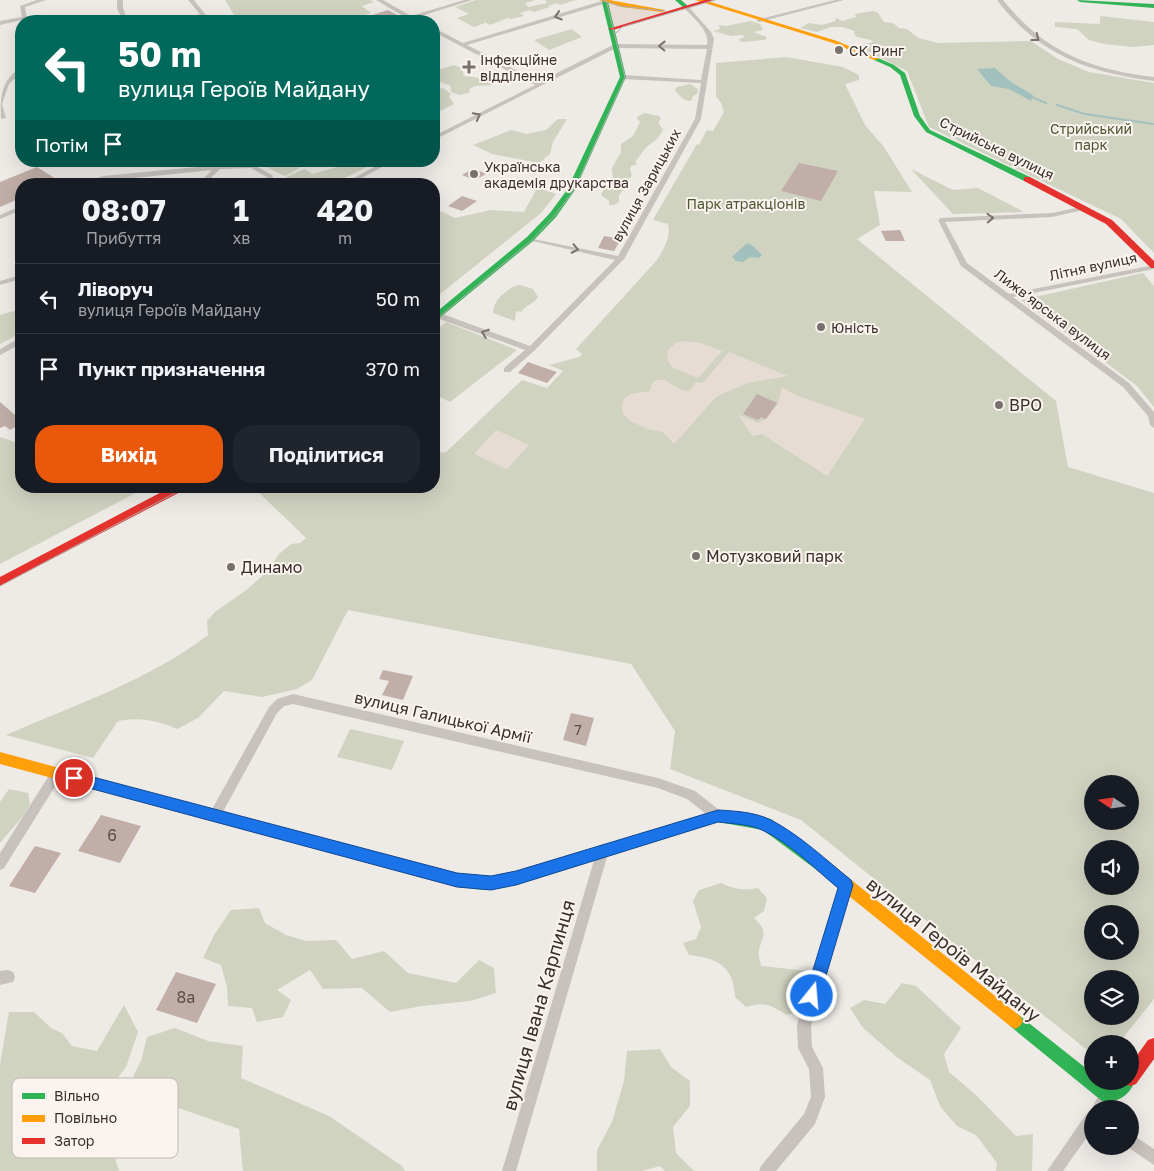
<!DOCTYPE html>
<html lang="uk">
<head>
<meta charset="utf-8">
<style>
  :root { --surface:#171b24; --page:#20242c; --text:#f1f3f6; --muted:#9ea1a6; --line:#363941; --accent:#ea580c }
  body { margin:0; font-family:"Golos Text",sans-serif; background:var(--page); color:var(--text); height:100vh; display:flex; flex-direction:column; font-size:19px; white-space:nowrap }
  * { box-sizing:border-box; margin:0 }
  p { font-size:16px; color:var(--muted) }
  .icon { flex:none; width:28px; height:28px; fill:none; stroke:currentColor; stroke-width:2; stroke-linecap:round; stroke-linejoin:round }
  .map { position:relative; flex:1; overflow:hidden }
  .side { position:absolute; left:15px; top:178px; width:425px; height:315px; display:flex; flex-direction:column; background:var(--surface); border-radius:20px; box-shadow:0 5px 20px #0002 }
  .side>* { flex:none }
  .banner { position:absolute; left:15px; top:15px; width:425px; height:152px; border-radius:20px; box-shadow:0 5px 20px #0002; background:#00695c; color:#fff; overflow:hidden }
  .needle { width:32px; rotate:283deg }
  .fabs { position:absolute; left:1084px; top:775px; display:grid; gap:10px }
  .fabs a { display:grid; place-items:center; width:55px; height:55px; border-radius:50%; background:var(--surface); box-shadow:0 5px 20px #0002; font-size:25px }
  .pin { position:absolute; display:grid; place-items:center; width:42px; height:42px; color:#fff; margin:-21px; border:2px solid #fff; border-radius:50%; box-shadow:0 1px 5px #0007 }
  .me { position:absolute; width:55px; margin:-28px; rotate:17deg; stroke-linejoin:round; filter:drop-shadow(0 0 4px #0008) }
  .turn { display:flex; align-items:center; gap:18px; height:105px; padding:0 20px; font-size:22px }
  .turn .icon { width:65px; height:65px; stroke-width:2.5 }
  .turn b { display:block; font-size:35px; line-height:42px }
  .then { display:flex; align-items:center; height:48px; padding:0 20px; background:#0003; gap:10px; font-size:19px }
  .eta { display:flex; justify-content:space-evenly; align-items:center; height:85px; text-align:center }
  .eta b { font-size:30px; font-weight:700; line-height:35px }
  .action { display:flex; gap:10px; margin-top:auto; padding:10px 20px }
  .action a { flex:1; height:58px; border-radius:20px; background:var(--accent); color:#fff; font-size:20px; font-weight:700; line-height:58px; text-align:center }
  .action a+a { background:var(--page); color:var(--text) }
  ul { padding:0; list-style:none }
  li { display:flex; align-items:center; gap:15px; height:70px; padding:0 20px; border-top:1px solid var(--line) }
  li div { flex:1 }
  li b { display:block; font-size:19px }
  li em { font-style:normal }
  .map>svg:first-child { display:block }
  .green { fill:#d1d3c1; fill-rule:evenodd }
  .plaza { fill:#e7dcd4 }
  .water { fill:#a2c0bd }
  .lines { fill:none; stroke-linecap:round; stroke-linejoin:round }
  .stream { stroke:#a2c0bd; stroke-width:2 }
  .building { fill:#c1aea8 }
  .street { fill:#c8c2be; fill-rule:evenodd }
  .fast { fill:#30b455; fill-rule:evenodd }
  .slow { fill:#ff9f0a; fill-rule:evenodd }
  .jam { fill:#e5322d; fill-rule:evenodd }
  .tram { stroke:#b0aba8; stroke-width:1 }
  .oneway { stroke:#79716e }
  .route { fill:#1a73e8; stroke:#114b97 }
  .poi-dot { fill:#78706d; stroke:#faf3ee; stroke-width:2 }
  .labels { text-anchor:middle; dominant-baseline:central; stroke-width:4; stroke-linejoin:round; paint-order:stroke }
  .far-poi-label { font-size:14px; fill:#392f2c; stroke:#faf3ee; text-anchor:start }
  .far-park-label { font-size:14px; fill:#4c5631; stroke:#faf3ee }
  .far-street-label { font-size:14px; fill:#392f2c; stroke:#faf3ee }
  .number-label { font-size:14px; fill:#5b4f4b }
  .poi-label { font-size:16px; fill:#392f2c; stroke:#faf3ee; text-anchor:start }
  .street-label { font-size:16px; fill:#392f2c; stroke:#faf3ee }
  .near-number-label { font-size:16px; fill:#5b4f4b }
  .near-street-label { font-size:19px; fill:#392f2c; stroke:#faf3ee }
  .key { fill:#faf3ee; stroke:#c0b8b4; stroke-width:1 }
  .key-label { font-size:14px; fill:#392f2c }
</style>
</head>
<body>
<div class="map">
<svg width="1154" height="1171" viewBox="0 0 1154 1171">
  <rect width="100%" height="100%" fill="#eeeae6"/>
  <!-- green -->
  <path class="green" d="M225 0H370L374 2 362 6 371 13C353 19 335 26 316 17L305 21H217L234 15Z
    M476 0H533L534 1 525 3 528 7 547 3 545 0H576L560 5 557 3 548 6 550 7 534 12 530 10 520 13 524 16 511 19 508 18 490 25 483 21 485 23 474 27 457 18 469 14 455 7Z
    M873 11 878 13 884 22 893 23 899 28 907 29 918 38 938 43 1031 41 1058 59 1089 72 1154 83V253L1121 219 929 127 907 71 857 46 873 42 871 40 857 37 854 34 855 31 842 27H831L817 32 800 28 809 23 822 25 835 21 836 18 842 21 857 17 854 14Z
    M1100 16 1154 22V45L1133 47 1104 44 1089 40 1077 29 1055 27V22L1100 24Z
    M750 21 760 24 763 30 753 32 767 37 765 40 742 42 738 40 744 37 743 35 731 36 713 31 720 29 719 25 726 26Z
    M572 29 582 37 549 50 534 40Z
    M786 57 843 67 859 75V80L845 84 865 125 884 147 912 192 874 191 880 225 857 239 1056 401 1068 467 1154 493V999L1118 1044H1092V1054L801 820 670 769 675 731 631 664 348 610 312 680 297 689 262 697 224 691 198 718 177 729C156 720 140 717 118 721L93 758 6 735C74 705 148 681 208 635L207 621 215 612 245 591 269 570 278 555 291 544 300 543 306 538 252 486H434V456L441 452 445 453 522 380 547 388 563 371 549 365 579 357 582 354 576 349 657 260C664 249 671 237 668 224L654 220V218L697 144 699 145 707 130 713 131 724 112 721 103 716 96V63ZM1092 784H1130V821H1092ZM1092 849H1130V886H1092ZM1092 914H1130V951H1092ZM1092 979H1130V1016H1092Z
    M454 65 462 68 464 76C474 76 487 80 495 85L476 86 470 88 469 93 459 95 451 92 450 85 442 83 434 77V71Z
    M690 84 698 89 697 94 693 96 691 101C683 101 680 96 675 90L677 87Z
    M443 88 451 94 449 97 454 104 434 114V90Z
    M645 113 659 116 661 119 658 122 663 130C659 139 652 142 646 148 642 152 639 157 636 161V165L631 166 630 169 632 176 625 182V188L619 195V202L614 205H609V201L601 195C604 187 610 186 613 179L612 168 621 152V144L633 136 640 122 637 119 638 116Z
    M558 119H567L553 142 550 154 539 163 492 154 473 145 511 130 527 134 546 130Z
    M269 161H285L300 168 285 176 262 165Z
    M341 161H378C352 174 324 194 296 178L286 181 282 179 304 169 313 174 340 166Z
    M911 169 953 190 978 188 1024 212 953 214Z
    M543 177 542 189 556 194 541 213 434 299V208L455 218 491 210 524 212Z
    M1143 273 1154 286V407L1136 385 1021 300Z
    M520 285 533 289 538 297C534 304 526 305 521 312L516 311 515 321 493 313C492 301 509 286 520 285Z
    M21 309V333L0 344V315Z
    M446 322 517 350 450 402 434 394V333Z
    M0 437 21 444V486H149L0 564Z
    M350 729 404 741 392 770 337 757Z
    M9 789 28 793 30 804 24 815 0 843V802Z
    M721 883C734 889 744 891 758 888L767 898 764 911 754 918C769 932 763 934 759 950 758 955 760 961 761 966L808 971C811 988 809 997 800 1011L787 1015C770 1005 765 1001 746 1007L735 997C734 966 717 958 689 955L683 943 696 939 701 927 693 901 699 890Z
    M259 908 265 923 286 935 306 941 336 940 352 959 384 951 408 973 456 983 479 960 494 968 496 993 470 1001 422 1006 390 1012 362 988 323 989 310 970 277 990 291 1000 283 1017 257 1022 252 1008 228 1006 227 987 221 965 203 958 214 935 231 910Z
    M902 983 916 986 961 1028 944 1054 949 1072 976 1095 1016 1136 1033 1134 1032 1171H996L997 1163 976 1135 957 1126 940 1106 930 1080 898 1058 863 1028 850 1008 864 1000 885 1004Z
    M124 1005 138 1032 126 1067 98 1103 119 1171H0V1065L9 1012H34L51 1028 62 1033 72 1046 97 1051Z
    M175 1028 208 1041 243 1046 241 1078 329 1116 402 1166 405 1171H243L239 1129 161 1102 138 1125 125 1121 120 1102 141 1061 147 1037Z
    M660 1049 671 1067 690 1081V1106L673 1127 676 1153 694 1171H665L660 1166 642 1171H597V1150L612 1122 624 1081 627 1051Z"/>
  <!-- plaza -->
  <path class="plaza" d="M605 2 636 8 669 11 611 29Z
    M685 341 701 343 722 351 698 378 672 367 668 360 667 352 675 343Z
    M729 352 788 376 747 383 716 397 674 444 663 432 647 429 629 420 623 413 622 406 624 399 631 394 650 391 652 384 656 380H664L684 391H690L696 382 703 383Z
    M782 387 795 395 865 419 827 476 762 434 752 436 739 415 758 423 766 419 778 404Z
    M496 430 529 445 507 469 474 454Z"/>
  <!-- water -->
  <path class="water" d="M995 68 1011 82 1033 95 1031 101 1009 89 991 86 977 69Z
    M747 243 753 246 762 255 759 258 750 257 743 262 736 261 732 257Z"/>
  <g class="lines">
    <!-- stream -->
    <path class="stream" d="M1027 95 1046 103
      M1057 105 1085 114 1153 124"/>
  </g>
  <!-- building -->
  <path class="building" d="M388 10 408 21H361L360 19Z
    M799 163 838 171 821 201 781 191Z
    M37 167 64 184H21V198L0 207V182Z
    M474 168 486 174 475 180 462 175Z
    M462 196 477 201 462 211 448 206Z
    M900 230 905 241H886L881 231Z
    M604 236 621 239 614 251 598 248Z
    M528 362 542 367 557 372 547 383 518 373Z
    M757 394 777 403 766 419 761 417 758 420 743 414Z
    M0 402 21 420V424L10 430 5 426 0 428Z
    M383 670 413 676 403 700 382 695 389 681 379 679Z
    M571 713 594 718 586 746 563 740Z
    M101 815 141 826 120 863 78 851Z
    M35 846 61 853 35 893 9 886Z
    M176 972 216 984 197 1023 156 1010Z"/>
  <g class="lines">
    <!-- street -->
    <path class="street" d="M37 0H46L25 7 27 19 0 25V21L22 17 20 6Z
      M117 0H123V8L128 21H123L117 8Z
      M188 0H194L205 14 215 21H210L202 17 180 21H172L200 14Z
      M376 0H383L411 16 464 0H472L415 18 418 20 416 21 408 19Z
      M605 0 607 3 467 45 539 82 615 44 707 45C710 30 693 18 683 7L688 6 711 32 714 39 701 119 624 259 534 351 510 372H504V368L525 350 434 317V314L440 313 530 346 615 260 528 240V238L618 256 695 119 701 83 623 79 620 77 623 75 701 80 707 49 616 48 434 140V136L535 85 434 32V28L463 43Z
      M835 0H844L759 22 756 20Z
      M997 0H1003C1045 52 1089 69 1154 77V81C1088 72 1039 55 997 0Z
      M21 68V73L9 84 2 104 6 118 1 119C0 98 1 79 21 68Z
      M385 161H393L351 184H343Z
      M252 164 272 175 275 184H269L267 177 251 168 220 169 205 184H198L212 170 77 184 103 176 218 165Z
      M21 206V210L0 219V215Z
      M1085 206 1088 208 1087 209 1052 217 945 222 967 263 1009 294 1154 265V269L1013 297 1129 383 1154 412V428L1150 425 1148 416 1123 387 961 266 938 220 941 218 1052 213Z
      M21 275V279L0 285V281Z
      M18 339H21V344L0 355V349Z
      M293 694 658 778 695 791 722 812 724 816 722 820 718 822 714 820 687 799 658 788 293 704 284 706 277 713 219 819 215 821 211 819 209 815 211 811 269 707 277 699Z
      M57 768 61 769 63 773 61 777 4 868 0 870V853L53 769Z
      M603 844 607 846 609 850 516 1171H502L597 850 599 846Z
      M846 879 850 881 852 885 811 1025 812 1047 823 1068 825 1097 815 1124 776 1171H759L761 1166 804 1114 811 1097 809 1069 798 1048 797 1025 840 885 842 881Z
      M8 970 13 972 15 977 13 982 0 985V971Z
      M1108 1088 1113 1090 1115 1095 1108 1109H1092V1111V1109C1095 1101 1100 1091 1108 1088Z
      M1092 1111V1130L1063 1171H1047L1087 1113Z
      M1130 1133 1154 1149V1165L1126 1146H1130Z"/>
    <!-- fast -->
    <path class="fast" d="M605 0 608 2 626 77 575 190 556 217 533 241 437 320 434 321V314L527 237 550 213 567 190 620 77 602 2Z
      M675 0H681L689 7 684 8Z
      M1077 0 1154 4V8L1080 2Z
      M874 58H878L894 65 905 73 920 116 930 130 1030 177V181H1024L926 132 914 116 900 75 890 67 874 60Z
      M718 810 771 819 828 861 830 866 828 871 823 873 818 871 763 830 718 822 516 885C499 888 481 893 464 886L462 881 464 876 469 874 491 876 516 871Z
      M1015 1013 1020 1016 1092 1073V1081H1104L1110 1086 1114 1085 1117 1081H1130V1074L1133 1075 1135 1081C1129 1095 1122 1099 1108 1103L1102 1101 1010 1026 1007 1021 1010 1016Z"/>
    <!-- slow -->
    <path class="slow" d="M599 0H609L665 10 662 12 622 7Z
      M695 0H704L837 41 879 59 874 60 833 43Z
      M0 752 182 801 187 803 189 807 187 811 182 813 0 764Z
      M823 859 828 861 1020 1016 1023 1021 1020 1026 1015 1029 1010 1026 818 871 816 866 818 861Z"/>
    <!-- jam -->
    <path class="jam" d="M705 0H714L613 30 608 29Z
      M1024 177H1030L1112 220 1154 261V268H1151L1106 224 1024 181Z
      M173 486H187L186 489 0 586V577Z
      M182 801 457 873 474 876 476 881 474 886 469 888 457 887 182 813 177 811 175 807 177 803Z
      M1154 1038V1059L1136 1084 1130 1086 1124 1084 1123 1081H1130V1065L1148 1040Z"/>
    <!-- tram -->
    <path class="tram" d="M602 0 620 6 665 11
      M614 35 622 27 715 0
      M434 321 532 240 555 215 574 190 625 77 606 0
      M0 586 188 486"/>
  </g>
  <!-- one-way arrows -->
  <defs><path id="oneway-chevron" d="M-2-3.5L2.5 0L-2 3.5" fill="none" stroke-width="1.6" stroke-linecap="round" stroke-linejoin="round" transform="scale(1.25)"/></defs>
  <g class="oneway">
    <use href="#oneway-chevron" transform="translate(558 16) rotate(163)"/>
    <use href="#oneway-chevron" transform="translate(1036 38) rotate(38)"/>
    <use href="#oneway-chevron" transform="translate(662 46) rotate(-179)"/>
    <use href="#oneway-chevron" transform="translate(477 116) rotate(-27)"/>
    <use href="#oneway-chevron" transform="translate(990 218) rotate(-2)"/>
    <use href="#oneway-chevron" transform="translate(575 249) rotate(12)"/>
    <use href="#oneway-chevron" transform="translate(485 333) rotate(-159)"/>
  </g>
  <!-- route -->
  <path class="route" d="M74 772 457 873 491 876 516 871 718 810C735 811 755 812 771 820 800 835 826 860 851 880L853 885 820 996 818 1002 812 1004 807 1002 805 996 838 888C815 869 791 844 764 831 751 824 733 824 718 822L516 885 491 890 457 887 74 784 70 782 68 778 70 773Z"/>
  <!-- markers -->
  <g class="poi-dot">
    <circle cx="839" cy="50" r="5"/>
    <path d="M466.5 59.5h5v5h5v5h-5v5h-5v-5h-5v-5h5z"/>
    <circle cx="474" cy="174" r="5"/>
    <circle cx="821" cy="327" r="5"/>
    <circle cx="999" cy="405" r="5"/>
    <circle cx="696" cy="556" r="5"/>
    <circle cx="231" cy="567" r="5"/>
  </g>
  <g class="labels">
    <!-- far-poi labels -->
    <g class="far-poi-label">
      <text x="849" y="50">СК Ринг</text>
      <text x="480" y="59">Інфекційне<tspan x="480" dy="16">відділення</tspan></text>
      <text x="484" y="166">Українська<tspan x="484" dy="16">академія друкарства</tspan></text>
      <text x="831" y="327">Юність</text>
    </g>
    <!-- far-park labels -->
    <g class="far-park-label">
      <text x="1091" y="128">Стрийський<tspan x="1091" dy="16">парк</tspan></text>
      <text x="746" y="203">Парк атракціонів</text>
    </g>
    <!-- far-street labels -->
    <g class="far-street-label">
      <text transform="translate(997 148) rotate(26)">Стрийська вулиця</text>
      <text transform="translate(646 185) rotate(-61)">вулиця Зарицьких</text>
      <text transform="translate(1093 266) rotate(-12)">Літня вулиця</text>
      <text transform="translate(1053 314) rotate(37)">Лижвʼярська вулиця</text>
    </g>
    <!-- number labels -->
    <g class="number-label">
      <text x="578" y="729">7</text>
    </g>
    <!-- poi labels -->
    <g class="poi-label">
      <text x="1009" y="405">ВРО</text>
      <text x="706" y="556">Мотузковий парк</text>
      <text x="241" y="567">Динамо</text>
    </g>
    <!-- street labels -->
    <g class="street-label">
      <text transform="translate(443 717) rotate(13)">вулиця Галицької Армії</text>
    </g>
    <!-- near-number labels -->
    <g class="near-number-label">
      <text x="112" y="835">6</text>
      <text x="186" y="997">8а</text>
    </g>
    <!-- near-street labels -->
    <g class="near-street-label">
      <text transform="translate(954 949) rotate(39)">вулиця Героїв Майдану</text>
      <text transform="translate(538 1005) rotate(-74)">вулиця Івана Карпинця</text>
    </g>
  </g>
  <!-- legend -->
  <rect x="12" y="1078" width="166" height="80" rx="8" class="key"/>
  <rect x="22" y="1093" width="23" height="6" fill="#30b455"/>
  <rect x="22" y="1115" width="23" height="7" fill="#ff9f0a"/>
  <rect x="22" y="1138" width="23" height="6" fill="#e5322d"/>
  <g class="key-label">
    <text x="54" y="1101">Вільно</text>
    <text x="54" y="1123">Повільно</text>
    <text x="54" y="1146">Затор</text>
  </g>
</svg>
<div class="fabs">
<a><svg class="needle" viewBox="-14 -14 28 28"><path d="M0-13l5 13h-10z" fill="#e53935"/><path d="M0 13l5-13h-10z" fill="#9ea1a6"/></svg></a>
<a><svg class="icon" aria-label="sound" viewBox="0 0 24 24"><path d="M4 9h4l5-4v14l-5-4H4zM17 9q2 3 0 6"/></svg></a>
<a><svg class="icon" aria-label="search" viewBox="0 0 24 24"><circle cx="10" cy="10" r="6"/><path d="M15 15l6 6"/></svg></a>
<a><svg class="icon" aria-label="layers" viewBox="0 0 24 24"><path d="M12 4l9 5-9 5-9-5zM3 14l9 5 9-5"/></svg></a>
<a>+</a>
<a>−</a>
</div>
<div class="pin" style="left:74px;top:778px;background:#d93025"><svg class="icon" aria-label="arrive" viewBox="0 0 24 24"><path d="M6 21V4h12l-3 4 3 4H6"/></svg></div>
<svg class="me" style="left:812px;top:996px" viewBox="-20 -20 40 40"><circle r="17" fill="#1a73e8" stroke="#fff" stroke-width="3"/><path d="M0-11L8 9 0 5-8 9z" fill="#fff"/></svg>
<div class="banner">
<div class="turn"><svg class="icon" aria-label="left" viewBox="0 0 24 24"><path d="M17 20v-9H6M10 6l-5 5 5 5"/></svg><div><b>50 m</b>вулиця Героїв Майдану</div></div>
<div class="then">Потім<svg class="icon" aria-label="arrive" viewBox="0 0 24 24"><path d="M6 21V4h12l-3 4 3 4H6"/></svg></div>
</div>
<section class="side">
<div class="eta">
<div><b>08:07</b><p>Прибуття</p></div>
<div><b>1</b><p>хв</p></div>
<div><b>420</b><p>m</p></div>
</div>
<ul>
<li><svg class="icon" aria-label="left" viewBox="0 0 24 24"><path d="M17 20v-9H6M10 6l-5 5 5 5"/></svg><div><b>Ліворуч</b><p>вулиця Героїв Майдану</p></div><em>50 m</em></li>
<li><svg class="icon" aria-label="arrive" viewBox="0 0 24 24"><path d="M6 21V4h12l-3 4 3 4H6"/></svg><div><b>Пункт призначення</b></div><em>370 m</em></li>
</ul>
<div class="action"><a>Вихід</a><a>Поділитися</a></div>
</section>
</div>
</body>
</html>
